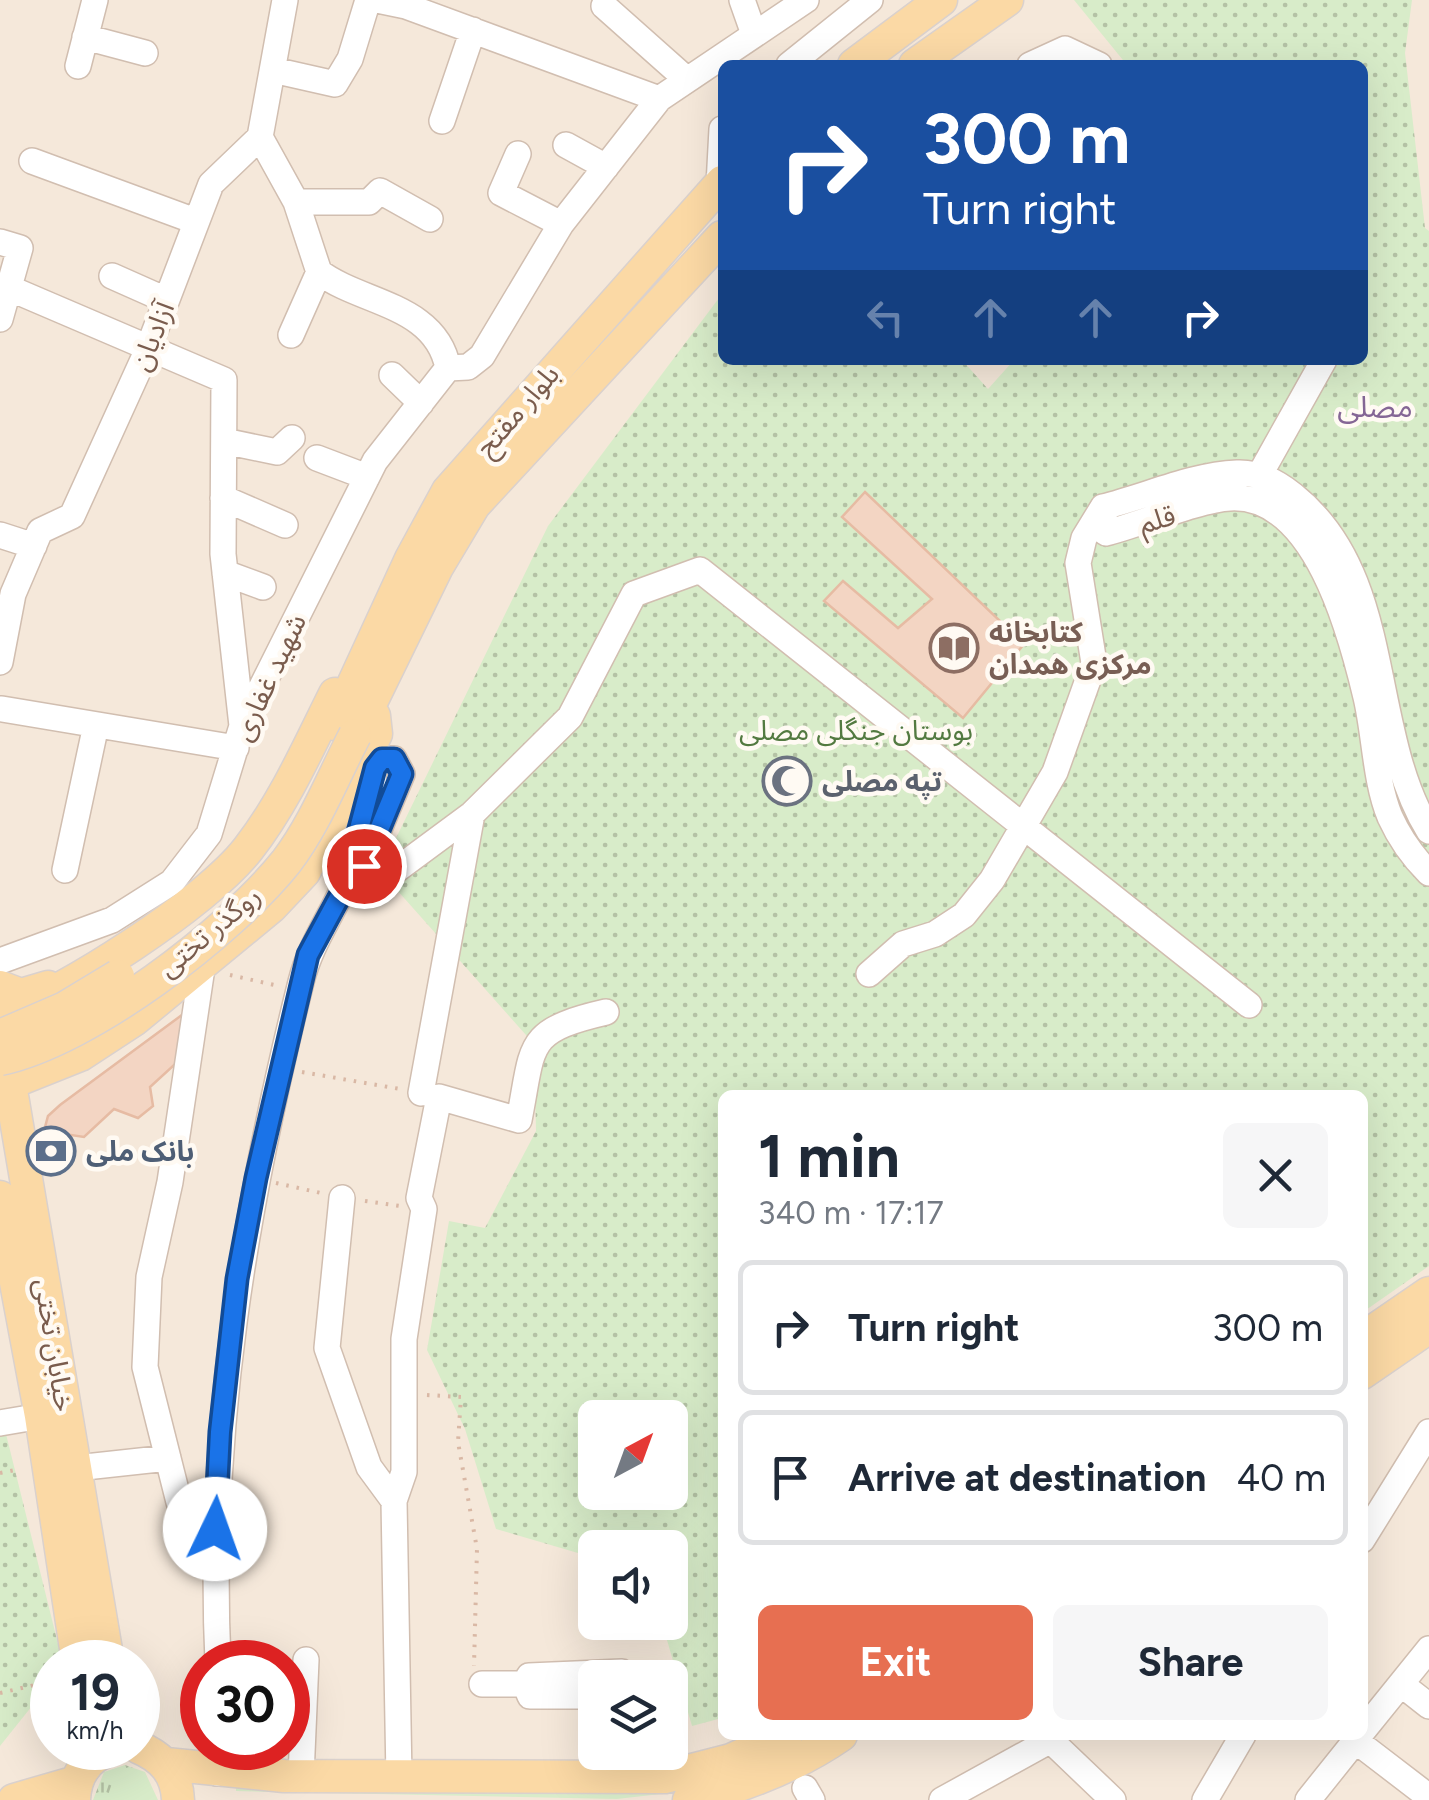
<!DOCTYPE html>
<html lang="en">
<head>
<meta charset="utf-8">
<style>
  :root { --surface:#fff; --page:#f6f6f7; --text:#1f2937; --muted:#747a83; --line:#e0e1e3; --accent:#e76f51 }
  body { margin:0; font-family:Figtree,"Noto Sans Arabic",sans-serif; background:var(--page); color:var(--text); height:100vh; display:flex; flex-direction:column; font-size:38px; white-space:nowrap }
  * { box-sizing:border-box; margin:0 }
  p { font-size:32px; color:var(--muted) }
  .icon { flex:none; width:55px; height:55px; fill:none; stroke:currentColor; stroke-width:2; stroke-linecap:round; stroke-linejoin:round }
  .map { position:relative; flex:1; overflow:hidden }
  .side { position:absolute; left:718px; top:1090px; width:650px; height:650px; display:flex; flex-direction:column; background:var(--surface); border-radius:15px; box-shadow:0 10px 40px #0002 }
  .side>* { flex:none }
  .hud { position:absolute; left:718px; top:60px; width:650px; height:305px; border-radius:15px; box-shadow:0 10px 40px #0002; background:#1a4fa0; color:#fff; overflow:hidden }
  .needle { width:65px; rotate:41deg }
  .buttons { position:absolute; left:578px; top:1400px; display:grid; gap:20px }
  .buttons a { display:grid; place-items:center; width:110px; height:110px; border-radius:15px; background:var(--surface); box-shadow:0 10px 40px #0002; font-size:50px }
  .speed { position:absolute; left:30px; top:1640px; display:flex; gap:20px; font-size:50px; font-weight:700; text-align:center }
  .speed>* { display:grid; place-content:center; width:130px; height:130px; border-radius:50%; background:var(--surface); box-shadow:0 10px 40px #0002; line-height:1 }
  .speed small { font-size:25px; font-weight:400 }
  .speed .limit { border:15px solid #d22; background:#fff; color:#111 }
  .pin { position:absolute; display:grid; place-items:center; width:85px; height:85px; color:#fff; margin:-42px; border:5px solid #fff; border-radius:50%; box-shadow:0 2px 10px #0007 }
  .me { position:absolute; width:110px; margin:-55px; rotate:3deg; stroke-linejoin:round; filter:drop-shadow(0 0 8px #0008) }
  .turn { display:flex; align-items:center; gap:35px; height:210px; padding:0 40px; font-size:45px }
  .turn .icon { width:130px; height:130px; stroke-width:2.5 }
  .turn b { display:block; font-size:70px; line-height:85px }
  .lanes { display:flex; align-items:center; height:95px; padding:0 40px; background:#0003; justify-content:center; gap:50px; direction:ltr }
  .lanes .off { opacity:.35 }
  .round { display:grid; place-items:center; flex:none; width:105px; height:105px; border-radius:15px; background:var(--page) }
  .summary { display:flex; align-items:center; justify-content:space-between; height:170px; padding:0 40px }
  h1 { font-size:60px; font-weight:700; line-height:75px }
  .primary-button { display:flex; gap:20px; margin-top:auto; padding:20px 40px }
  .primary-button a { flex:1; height:115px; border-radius:15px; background:var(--accent); color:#fff; font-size:40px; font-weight:700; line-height:115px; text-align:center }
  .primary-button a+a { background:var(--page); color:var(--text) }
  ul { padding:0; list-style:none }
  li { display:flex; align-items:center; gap:30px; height:135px; margin:0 20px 15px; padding:0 20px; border:5px solid var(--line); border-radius:15px }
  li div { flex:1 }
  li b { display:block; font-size:38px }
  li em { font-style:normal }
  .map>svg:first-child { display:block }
  .residential { fill:#f5e8da; fill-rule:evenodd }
  .grass { fill:url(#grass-tufts) }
  .park { fill:url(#park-dots); fill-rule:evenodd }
  .building { fill:#f3d5c3; stroke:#e6bba3; stroke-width:2.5 }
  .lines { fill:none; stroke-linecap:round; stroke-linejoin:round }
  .minor-casing { stroke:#d1beb0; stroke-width:28 }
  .major-casing { stroke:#dad1cd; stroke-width:35 }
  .path { stroke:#d9b8a5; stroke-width:4; stroke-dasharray:2.5 8; stroke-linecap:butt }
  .minor { stroke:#fff; stroke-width:25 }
  .major { stroke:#fbd9a5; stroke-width:32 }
  .major-bridge-casing { stroke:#dad1cd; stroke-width:35; stroke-linecap:butt }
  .major-bridge { stroke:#fbd9a5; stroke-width:32 }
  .route-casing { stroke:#114b97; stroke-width:25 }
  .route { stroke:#1a73e8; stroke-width:18 }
  .labels { text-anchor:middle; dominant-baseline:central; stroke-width:9; stroke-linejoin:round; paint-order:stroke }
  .street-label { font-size:28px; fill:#7a5c4d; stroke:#fffaf3 }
  .education-label { font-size:28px; font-weight:bold; fill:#785e54; stroke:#fffaf3; text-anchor:start }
  .park-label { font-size:28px; fill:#537a41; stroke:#fffaf3 }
  .worship-label { font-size:28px; font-weight:bold; fill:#5b616d; stroke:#fffaf3; text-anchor:start }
  .service-label { font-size:28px; font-weight:bold; fill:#4e5e75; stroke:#fffaf3; text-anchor:start }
  .neighbourhood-label { font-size:30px; fill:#846695; stroke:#fffaf3 }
</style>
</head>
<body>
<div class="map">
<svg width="1429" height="1800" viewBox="0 0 1429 1800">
  <defs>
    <pattern id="grass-tufts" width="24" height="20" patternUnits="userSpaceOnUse" patternTransform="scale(2.5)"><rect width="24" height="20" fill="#d8ecc9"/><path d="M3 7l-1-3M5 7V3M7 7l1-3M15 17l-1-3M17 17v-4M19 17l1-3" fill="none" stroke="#b4c2a5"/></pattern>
    <pattern id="park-dots" width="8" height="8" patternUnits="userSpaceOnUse" patternTransform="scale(2.5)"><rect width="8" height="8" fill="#d8ecc9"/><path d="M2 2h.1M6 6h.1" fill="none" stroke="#b4c2a5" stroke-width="1.8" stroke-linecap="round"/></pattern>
  </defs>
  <rect width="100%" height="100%" fill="#fdf6ec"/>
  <!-- residential -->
  <path class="residential" d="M0 0H1429V1800H0ZM722 65H1362V360H722ZM722 1095H1362V1735H722ZM595 1418H670V1492H595ZM595 1548H670V1622H595ZM52 1662H138V1748H52ZM202 1662H288V1748H202ZM595 1678H670V1752H595Z"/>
  <!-- grass -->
  <path class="grass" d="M810 1735H831L704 1789 617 1799 236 1791V1782L761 1760Z
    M125 1765 145 1772 158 1800H93L104 1772Z"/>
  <!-- park -->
  <path class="park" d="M1074 0H1412L1405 53 1425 228 1429 231V1266L1363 1312 1362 1095H722V1718L692 1726 662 1623 670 1622V1548H595V1558L496 1529 465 1429 427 1350 449 1221 485 1228 536 1131 534 1044 380 871 548 526 722 294V360H962L988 389 1014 360H1362V65H1127ZM595 1418H670V1492H595Z
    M5 1430 61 1656 59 1662H52V1681L0 1746V1431Z"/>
  <!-- building -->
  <path class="building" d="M865 492 1024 644 963 718 824 601 843 581 898 628 932 599 842 517Z
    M190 1009 184 1056 150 1087 153 1106 138 1118 114 1109 84 1137 44 1131 48 1116 60 1105Z"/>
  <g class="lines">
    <!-- minor casing -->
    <g class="minor-casing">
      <path id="minor" d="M377 0 406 6 659 99
        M742 0 754 34
        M604 6 685 78
        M85 37 145 53
        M789 65 870 0
        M1030 65 1065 49 1099 65
        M78 66 95 0
        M273 70 335 84 350 59 368 0
        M442 121 473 30
        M260 137 296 202 319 272C361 304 436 304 448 368
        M566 145 606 167
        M518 154 501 193 561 224
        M32 161 195 221
        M719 185 722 129
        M296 202H369L380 191 430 219
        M0 242 20 248 0 319
        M112 276 166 300
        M9 288 224 380 223 554 242 726
        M291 335 319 272
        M448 368 468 367 482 356 561 224 659 99 806 0
        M392 375 421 403
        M224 441 277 452 292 438
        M317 458 367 477
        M1259 476 1324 360
        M223 498 285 525
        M1103 507 1106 533C1137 525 1202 499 1230 498 1315 493 1351 634 1366 697 1375 735 1375 781 1390 817 1400 839 1412 856 1429 873
        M1103 507C1147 496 1192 475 1237 473 1258 472 1277 482 1293 495 1396 577 1366 729 1429 831
        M0 535 34 546
        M225 573 263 587
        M0 662 13 594 40 531 72 516 148 349 211 184 260 137 285 0
        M2 709 236 748
        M375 768 382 759H394L402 774 364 865 370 878 380 882 472 814 570 717 634 594 700 570 1249 1005
        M65 870 96 725
        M0 961 112 920 172 882 209 834 242 726 375 461 448 368
        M202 968 170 1182 149 1277 145 1367 179 1502 213 1562
        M869 974 903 944 935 934 964 915 992 880 1055 772 1094 663 1078 563 1084 538 1103 507
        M421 1093 472 814
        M342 1198 327 1348 369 1467 394 1501 399 1778
        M0 1423 41 1416
        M76 1468 168 1458
        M394 1501 404 1472V1339L424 1209 419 1198 439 1097 519 1120C534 1044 524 1031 606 1012
        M1362 1540 1429 1432
        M218 1662C207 1431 245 1207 301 982 309 949 326 924 341 893 360 855 374 797 375 754
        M482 1684H525L529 1676 622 1672 623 1678
        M525 1684 530 1696H595
        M1401 1684 1429 1706
        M1362 1732 1429 1649
        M1045 1735 1113 1800
        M1356 1741 1429 1797
        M635 1752 638 1778
        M217 1773V1748
        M301 1776 306 1660
        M805 1788 812 1800
        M942 1800 1049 1741
        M1205 1800 1243 1735
        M1308 1800 1360 1735"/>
    </g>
    <!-- major casing -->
    <g class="major-casing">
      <path id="major" d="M854 65 941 0
        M915 65 1007 0
        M335 724 411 559 448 491 722 182
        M355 735 437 567 474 505 722 237
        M0 987 21 995 48 987
        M0 1017C65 994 206 903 248 849 284 803 309 746 335 694
        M1 1031 108 1662
        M0 1087 80 1055 135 1019 271 907 304 872 376 734 374 716
        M0 1197 41 1416 78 1662
        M1362 1339 1429 1293
        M1362 1373 1429 1327
        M138 1747C162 1757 177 1773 178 1800
        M166 1764 284 1776 665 1777 731 1760 786 1735
        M14 1800 76 1782
        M74 1800C75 1774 88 1755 114 1748
        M689 1800C744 1786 795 1767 841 1735"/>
    </g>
    <!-- path -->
    <path class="path" d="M230 975 279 986
      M302 1072 400 1089
      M276 1183 321 1193
      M365 1201 400 1206
      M427 1395 461 1397 458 1442 477 1549 474 1666
      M0 1473 15 1470
      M0 1693 52 1681"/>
    <!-- minor -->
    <use href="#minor" class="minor"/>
    <!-- major -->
    <use href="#major" class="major"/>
    <!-- major-bridge casing -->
    <g class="major-bridge-casing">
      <path id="major-bridge" d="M0 1036 65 1008 118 976
        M0 1059C89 1040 229 933 286 862 315 824 333 777 355 735"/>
    </g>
    <!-- major-bridge -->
    <use href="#major-bridge" class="major-bridge"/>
  </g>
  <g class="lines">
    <!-- route casing -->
    <g class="route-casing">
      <path id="route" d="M215 1529 220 1432 237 1279 256 1178 308 955 343 890 375 768 382 759H394L402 774 364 866"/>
    </g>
    <!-- route -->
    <use href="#route" class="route"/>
  </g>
  <!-- icons -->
  <defs>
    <g id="library-ring" transform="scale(2.5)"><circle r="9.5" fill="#fffaf3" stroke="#8d6e63" stroke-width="1.5"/><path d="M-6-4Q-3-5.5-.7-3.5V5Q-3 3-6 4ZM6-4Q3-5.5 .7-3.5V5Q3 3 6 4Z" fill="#8d6e63"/></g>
    <g id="mosque-ring" transform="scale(2.5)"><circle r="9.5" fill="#fffaf3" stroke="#6b7280" stroke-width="1.5"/><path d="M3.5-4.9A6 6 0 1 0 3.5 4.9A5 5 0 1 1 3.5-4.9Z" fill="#6b7280"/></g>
    <g id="bank-ring" transform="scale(2.5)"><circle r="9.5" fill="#fffaf3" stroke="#5c6f8a" stroke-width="1.5"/><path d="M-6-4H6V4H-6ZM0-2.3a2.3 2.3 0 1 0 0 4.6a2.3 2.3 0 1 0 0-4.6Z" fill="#5c6f8a"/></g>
  </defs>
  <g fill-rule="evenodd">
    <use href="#library-ring" x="954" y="648"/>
    <use href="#mosque-ring" x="787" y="781"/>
    <use href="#bank-ring" x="51" y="1151"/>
  </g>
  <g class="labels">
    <!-- street labels -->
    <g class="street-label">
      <text transform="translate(152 336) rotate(-68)">آزادیان</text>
      <text transform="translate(517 410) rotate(-49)">بلوار مفتح</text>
      <text transform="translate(1157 519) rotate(-16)">قلم</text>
      <text transform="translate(269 677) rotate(-65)">شهید غفاری</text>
      <text transform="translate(209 931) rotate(-40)">روگذر تختی</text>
      <text transform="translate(55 1345) rotate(81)">خیابان تختی</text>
    </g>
    <!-- education labels -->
    <g class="education-label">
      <text x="989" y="632">کتابخانه<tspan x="989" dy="32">مرکزی همدان</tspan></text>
    </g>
    <!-- park labels -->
    <g class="park-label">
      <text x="856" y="730">بوستان جنگلی مصلی</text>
    </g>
    <!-- worship labels -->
    <g class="worship-label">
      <text x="822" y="781">تپه مصلی</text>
    </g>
    <!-- service labels -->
    <g class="service-label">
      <text x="86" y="1151">بانک ملی</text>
    </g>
    <!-- neighbourhood labels -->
    <g class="neighbourhood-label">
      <text x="1375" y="406">مصلی</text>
    </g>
  </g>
</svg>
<div class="buttons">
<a><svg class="needle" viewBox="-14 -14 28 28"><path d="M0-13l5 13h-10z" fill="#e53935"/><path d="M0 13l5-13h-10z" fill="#747a83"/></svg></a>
<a><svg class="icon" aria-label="sound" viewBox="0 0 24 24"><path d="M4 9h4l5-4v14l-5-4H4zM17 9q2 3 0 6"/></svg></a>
<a><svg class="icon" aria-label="layers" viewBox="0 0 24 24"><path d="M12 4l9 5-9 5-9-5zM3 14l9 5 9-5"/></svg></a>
</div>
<div class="speed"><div>19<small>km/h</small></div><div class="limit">30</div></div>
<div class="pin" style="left:364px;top:866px;background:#d93025"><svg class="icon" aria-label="arrive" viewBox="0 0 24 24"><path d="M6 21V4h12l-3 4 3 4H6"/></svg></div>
<svg class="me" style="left:215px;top:1529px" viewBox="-20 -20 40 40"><circle r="19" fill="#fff"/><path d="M0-13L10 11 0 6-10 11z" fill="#1a73e8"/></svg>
<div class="hud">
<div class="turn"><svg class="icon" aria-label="right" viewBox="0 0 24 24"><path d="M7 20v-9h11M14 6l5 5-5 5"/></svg><div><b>300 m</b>Turn right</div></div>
<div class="lanes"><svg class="icon off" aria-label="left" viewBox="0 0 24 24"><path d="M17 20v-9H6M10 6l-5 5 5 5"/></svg><svg class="icon off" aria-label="ahead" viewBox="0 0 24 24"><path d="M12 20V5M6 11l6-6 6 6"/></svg><svg class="icon off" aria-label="ahead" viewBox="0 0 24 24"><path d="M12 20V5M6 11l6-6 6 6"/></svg><svg class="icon" aria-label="right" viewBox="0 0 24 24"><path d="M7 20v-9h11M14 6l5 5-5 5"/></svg></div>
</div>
<section class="side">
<div class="summary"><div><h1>1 min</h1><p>340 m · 17:17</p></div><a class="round"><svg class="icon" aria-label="close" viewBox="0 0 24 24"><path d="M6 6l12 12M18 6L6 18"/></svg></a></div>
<ul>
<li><svg class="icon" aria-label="right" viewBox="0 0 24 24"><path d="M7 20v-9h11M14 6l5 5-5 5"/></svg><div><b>Turn right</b></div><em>300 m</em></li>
<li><svg class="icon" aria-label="arrive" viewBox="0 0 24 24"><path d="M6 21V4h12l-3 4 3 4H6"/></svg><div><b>Arrive at destination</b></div><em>40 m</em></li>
</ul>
<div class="primary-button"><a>Exit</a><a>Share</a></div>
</section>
</div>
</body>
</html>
